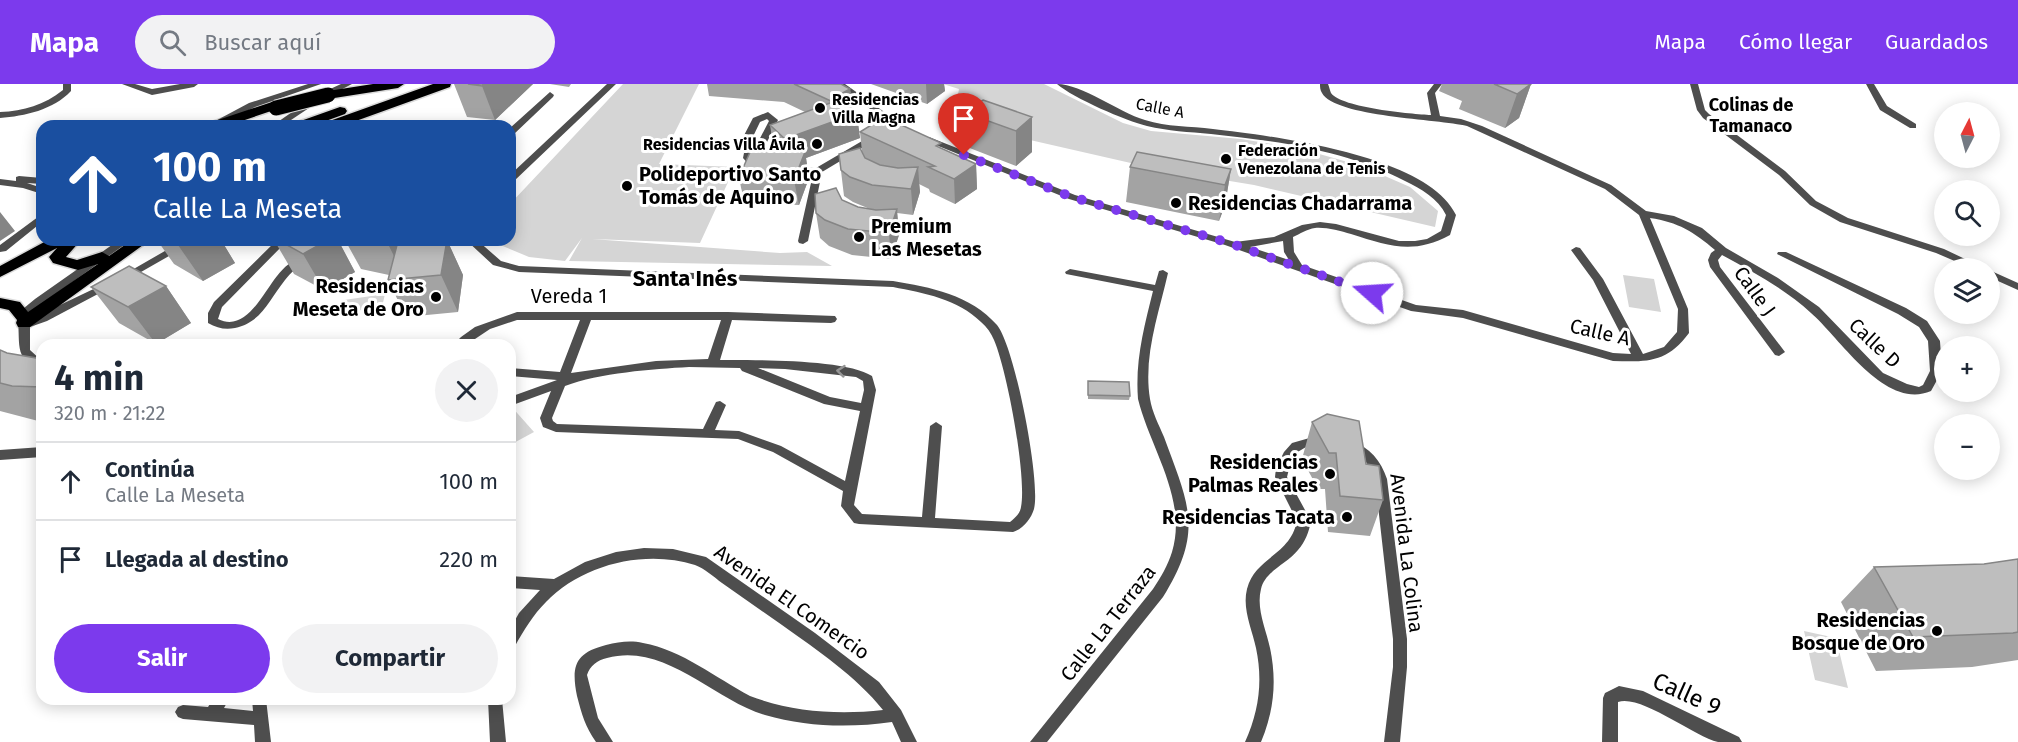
<!DOCTYPE html>
<html lang="es">
<head>
<meta charset="utf-8">
<style>
  :root { --surface:#fff; --page:#f2f2f3; --text:#1f2937; --muted:#747a83; --line:#e0e1e3; --accent:#7c3aed }
  body { margin:0; font-family:"Fira Sans",sans-serif; background:var(--page); color:var(--text); height:100vh; display:flex; flex-direction:column; font-size:22px; white-space:nowrap }
  * { box-sizing:border-box; margin:0 }
  p { font-size:20px; color:var(--muted) }
  .icon { flex:none; width:33px; height:33px; fill:none; stroke:currentColor; stroke-width:2; stroke-linecap:round; stroke-linejoin:round }
  .map { position:relative; flex:1; overflow:hidden }
  .sheet { position:absolute; left:36px; top:255px; width:480px; height:366px; display:flex; flex-direction:column; background:var(--surface); border-radius:18px; box-shadow:0 3px 15px #0003 }
  .sheet>* { flex:none }
  .hud { position:absolute; left:36px; top:36px; width:480px; height:126px; border-radius:18px; box-shadow:0 3px 15px #0003; background:#1a4fa0; color:#fff; overflow:hidden }
  .needle { width:39px; rotate:6deg }
  .fabs { position:absolute; left:1934px; top:18px; display:grid; gap:12px }
  .fabs a { display:grid; place-items:center; width:66px; height:66px; border-radius:50%; background:var(--surface); box-shadow:0 3px 15px #0003; font-size:30px }
  .pin { position:absolute; display:grid; place-items:center; width:51px; height:51px; color:#fff; margin:-62px -26px; border-radius:50% 50% 50% 0; rotate:-45deg; box-shadow:0 0 6px #0007 }
  .pin .icon { rotate:45deg }
  .me { position:absolute; width:66px; margin:-33px; rotate:289deg; stroke-linejoin:round; filter:drop-shadow(0 0 4px #0008) }
  .turn { display:flex; align-items:center; gap:21px; height:126px; padding:0 18px; font-size:27px }
  .turn .icon { width:78px; height:78px; stroke-width:2.5 }
  .turn b { display:block; font-size:42px; line-height:51px }
  .round { display:grid; place-items:center; flex:none; width:63px; height:63px; border-radius:32px; background:var(--page) }
  .summary { display:flex; align-items:center; justify-content:space-between; height:102px; padding:0 18px }
  h1 { font-size:36px; font-weight:700; line-height:45px }
  .action { display:flex; gap:12px; margin-top:auto; padding:12px 18px }
  .action a { flex:1; height:69px; border-radius:36px; background:var(--accent); color:#fff; font-size:24px; font-weight:700; line-height:69px; text-align:center }
  .action a+a { background:var(--page); color:var(--text) }
  ul { padding:0; list-style:none }
  li { display:flex; align-items:center; gap:18px; height:78px; padding:0 18px; border-top:2px solid var(--line) }
  li div { flex:1 }
  li b { display:block; font-size:22px }
  li em { font-style:normal }
  header { display:flex; align-items:center; gap:36px; box-sizing:border-box; height:84px; padding:0 30px; background:var(--accent); color:#fff }
  header strong { font-size:28px }
  nav { display:flex; gap:33px; margin-inline-start:auto; font-size:21px }
  .search { width:420px; height:54px; background:var(--page); display:flex; align-items:center; gap:15px; box-sizing:border-box; padding:0 21px; border-radius:33px; color:var(--muted); font-size:22px }
  .map>svg:first-child { display:block }
  .green { fill:#d5d5d5 }
  .lines { fill:none; stroke-linecap:round; stroke-linejoin:round }
  .motorway-casing { stroke:#dbdbdb; stroke-width:3 }
  .minor { fill:#4e4e4e; fill-rule:evenodd }
  .tertiary { fill:#4e4e4e; fill-rule:evenodd }
  .motorway { fill:#000; fill-rule:evenodd }
  .motorway-bridge-casing { stroke:#dbdbdb; stroke-width:17; stroke-linecap:butt }
  .motorway-bridge { stroke:#000; stroke-width:15 }
  .wall { fill:#a3a3a3 }
  .shaded-wall { fill:#858585 }
  .building { fill:#bebebe; stroke:#858585; stroke-width:1.5 }
  .oneway { stroke:#959595 }
  .route { stroke:#7c3aed; stroke-width:10; stroke-dasharray:0 18 }
  .poi-dot { fill:#000; stroke:#fff; stroke-width:2 }
  .labels { text-anchor:middle; dominant-baseline:central; stroke-width:6; stroke-linejoin:round; paint-order:stroke }
  .far-poi-label { font-size:16px; font-weight:bold; fill:#000; stroke:#fff; text-anchor:start }
  .far-street-label { font-size:16px; fill:#000; stroke:#fff }
  .far-neighbourhood-label { font-size:18px; font-weight:bold; fill:#000; stroke:#fff }
  .poi-label { font-size:20px; font-weight:bold; fill:#000; stroke:#fff; text-anchor:end }
  .street-label { font-size:20px; fill:#000; stroke:#fff }
  .quarter-label { font-size:22px; font-weight:bold; fill:#000; stroke:#fff }
  .near-street-label { font-size:24px; fill:#000; stroke:#fff }
</style>
</head>
<body>
<header>
<strong>Mapa</strong>
<div class="search"><svg class="icon" aria-label="search" viewBox="0 0 24 24"><circle cx="10" cy="10" r="6"/><path d="M15 15l6 6"/></svg>Buscar aquí</div>
<nav><a>Mapa</a><a>Cómo llegar</a><a>Guardados</a></nav>
</header>
<div class="map">
<svg width="2018" height="658" viewBox="0 0 2018 658">
  <rect width="100%" height="100%" fill="#fff"/>
  <!-- green -->
  <path class="green" d="M623 0H699L659 80 735 83 700 159 592 155 780 169 807 168 832 182 569 177 582 154 565 177 529 173 488 156H510V120Z
    M943 0H1044L1123 39 1151 47 1241 55 1298 64 1362 82 1410 103 1438 127 1435 143 1254 101 1157 85 1030 56 999 41 955 27 959 5Z
    M1623 191 1654 195 1661 228 1629 223Z
    M385 210 382 223 341 229 344 216Z
    M510 321 534 348 510 361Z
    M1804 547 1836 554 1848 604 1815 596Z"/>
  <g class="lines">
    <!-- motorway casing -->
    <g class="motorway-casing">
      <path id="motorway" d="M373 0H404L398 4 328 15 321 11 328 7Z
        M433 0H451L450 3 342 42H322L324 39Z
        M278 16 283 17 285 20 283 23 227 42H207L209 39Z
        M340 23 345 24 347 27 345 30 312 42H293L295 39Z
        M48 156H81L66 173 77 176 102 168 109 172 132 156H150L30 243H18L16 239 17 236 9 226 0 224V214L20 218 28 228 98 180 78 186 53 179 49 173 57 164 0 193V182Z"/>
    </g>
    <!-- minor -->
    <path class="minor" d="M63 0H71V7C53 26 25 32 0 34V28C24 27 44 21 63 6Z
      M122 0H135L152 5 180 0H198L194 3 152 11Z
      M607 0H616L513 98 510 99V91Z
      M835 0H845L904 42 903 44H897Z
      M1057 0C1082 0 1118 28 1145 36 1167 43 1190 42 1213 45 1273 52 1428 71 1456 131L1450 151C1413 171 1389 162 1351 150 1340 147 1326 143 1315 144 1307 145 1300 150 1293 153L1294 168 1302 181 1416 221 1463 226 1613 269 1631 270 1593 196 1571 166 1576 163 1580 164 1603 195 1643 270 1664 263 1677 248 1678 225 1639 131 1605 105 1467 42C1439 35 1335 33 1322 9 1320 6 1320 3 1320 0H1328C1329 2 1330 7 1331 9 1342 24 1412 30 1431 31L1427 9 1434 0H1442L1435 9 1440 32 1461 35 1482 42 1611 101 1646 127 1674 132 1702 144 1726 164 1778 194 1819 223 1883 289 1907 300 1919 303 1923 301 1930 287 1928 257 1919 243 1898 230 1777 170 1778 168H1786L1906 224 1927 237 1940 257 1942 287 1931 307C1885 327 1840 254 1811 229 1785 205 1753 188 1722 171L1718 176 1720 183 1785 268 1779 272 1775 271 1710 183 1708 176 1711 169 1715 166C1694 148 1678 138 1650 134L1688 225 1689 249C1667 279 1647 278 1613 277L1463 234 1411 227 1225 161 1069 115 921 55 923 53H929L1075 111 1235 158 1274 153 1302 141 1320 138 1336 140 1399 157H1415L1427 155 1441 147 1446 131C1438 114 1421 105 1405 97 1345 66 1277 57 1211 50 1189 48 1168 47 1147 42 1126 37 1073 14 1057 0ZM1283 157 1284 168 1289 176 1250 163Z
      M1690 0H1698L1705 26 1709 30 1785 87 1816 117 1848 134 1944 165 1984 184H1971L1936 169 1840 138 1810 121 1779 91 1703 34 1697 26Z
      M1866 0H1874L1887 22 1916 40V44H1910L1880 26Z
      M550 8 554 11 553 13 513 51 510 52V44Z
      M768 28 778 36 764 64 753 70V74L763 82 758 85 750 82 743 74 744 69 738 63 753 34ZM767 35 769 37 757 60 750 65 748 63 760 38Z
      M874 50 877 51V55L822 88 808 157 803 160 799 159 798 157 813 90 793 89 788 86 793 83 816 84Z
      M19 92 42 94V100L27 99 42 104V110L23 104 0 101V95L16 97V93Z
      M119 156H131L43 219 28 233V235L39 231 104 200 108 199 113 202 47 237 30 243V266L42 277V286C11 276 22 256 17 232L18 229 35 215Z
      M184 156H197L127 196H119L118 194Z
      M277 156H288L222 223 218 235C246 249 263 209 277 192 284 183 292 176 303 173L308 176 307 178C298 183 291 188 285 196 269 216 262 238 235 244 225 246 217 244 208 239V229L214 218Z
      M466 156H477L501 177 519 182 893 197C930 203 971 211 997 241 1015 263 1041 398 1034 425 1031 435 1023 445 1013 448L859 440 854 439 841 422 843 407 773 368 738 355 556 348 543 343 540 334 551 307 510 322V313L557 296 510 292V284L560 288 580 236H517L490 245 466 261H453L461 253 475 243 517 228H728L835 232 837 235 835 238 831 239 732 236 720 276C754 276 846 275 872 292L876 306 854 421 862 430 922 433 930 342 936 338 942 342 935 434 1010 438C1015 434 1020 430 1021 423 1027 393 1007 286 994 256 991 249 987 243 981 238 958 215 924 209 893 203L519 188 493 181ZM591 236H721L708 275 656 277 571 289ZM689 283 740 284 742 287 824 320 860 327 845 397 781 362 739 347 715 346 726 321 720 317 716 318 703 345 557 340 553 337 552 334 565 302C599 289 653 285 689 283ZM758 284 785 285 856 293 863 297 864 306 861 319 830 313Z
      M1070 185 1155 201 1159 187 1163 186 1168 189C1159 229 1143 272 1150 315 1152 328 1159 341 1164 353 1189 421 1204 447 1163 513L1047 658H1030L1153 505C1161 493 1168 481 1172 468 1188 415 1150 364 1138 315 1135 277 1144 243 1153 207L1066 190 1065 188Z
      M1989 186 2018 199V206L1989 193Z
      M1320 351 1324 353 1326 356 1324 359 1306 363 1296 369 1291 377 1287 393 1311 437C1309 448 1305 458 1298 466 1287 480 1265 487 1261 505 1256 525 1266 545 1270 564 1277 597 1274 627 1261 658H1245C1259 627 1263 597 1256 564 1252 545 1242 525 1247 505 1255 473 1290 472 1297 437L1275 393 1276 384 1284 368 1292 359Z
      M1351 357C1370 363 1381 377 1387 395L1407 555V583L1400 658H1384L1393 583V555L1375 395 1366 378 1347 365 1345 362 1347 359Z
      M42 363V373L0 376V366Z
      M644 464 673 465 706 473 815 549 879 598 901 626 917 658H901L892 638C850 644 806 643 765 631 712 615 665 558 607 574 597 576 590 582 587 591L598 634 613 658H596C585 642 582 631 577 612 571 582 575 569 606 561 619 558 630 556 643 559 682 566 716 594 750 612 792 628 838 631 883 626 856 592 817 566 782 541 762 527 742 513 722 499 714 493 704 484 695 481 646 465 582 480 546 518 533 531 524 546 515 562L510 564V545L519 529 540 506 510 504V492L554 495 585 478 616 468Z
      M1619 602 1643 607 1739 653 1742 658C1734 658 1725 658 1718 658 1693 652 1641 610 1618 618V658H1602L1603 614 1605 609Z
      M213 615H229L224 624 253 627 252 615H266L271 658H255L254 641 183 635 178 633 175 628 178 623 183 621 208 623Z
      M488 615H502L506 658H490Z"/>
    <!-- tertiary -->
    <path class="tertiary" d="M308 0H321L255 23 217 42H206L249 19Z
      M341 0H352L321 16 282 42H272L315 12Z
      M248 37 260 42H231L232 40Z
      M42 130V138L6 167 0 168V161Z"/>
    <!-- motorway -->
    <use href="#motorway" class="motorway"/>
    <!-- motorway-bridge casing -->
    <g class="motorway-bridge-casing">
      <path id="motorway-bridge" d="M276 24 328 11"/>
    </g>
    <!-- motorway-bridge -->
    <use href="#motorway-bridge" class="motorway-bridge"/>
  </g>
  <!-- wall -->
  <path class="wall" d="M454 0H533L495 36 467 33Z
    M550 0H571L569 3Z
    M707 0H841L850 5 853 25 860 54 806 74 809 94 799 121 744 119 739 93 775 67 774 66 770 41 805 28 784 18 709 12Z
    M871 0H944L945 7 927 20Z
    M1442 0H1531L1519 34 1505 44 1459 25 1462 17 1439 7Z
    M966 29 1032 33V68L1016 82 967 63Z
    M860 48 941 64 976 80 977 105 955 120 930 108 929 105 919 100 920 108 913 131 897 129 899 151 891 175 852 171 829 162 820 154 816 129 842 116 858 123 870 125 853 118 844 112 839 70 862 68Z
    M1130 83 1231 85 1225 121 1219 137 1126 118Z
    M157 156H221L235 179 203 197 174 180Z
    M274 156H338L355 188 324 206 294 190Z
    M345 156H418L419 159 447 156 463 191 458 228 406 233 388 196 389 191 361 185Z
    M166 202 191 239 156 260 119 239 91 203Z
    M0 266 7 269 42 275V338L0 327Z
    M1088 297 1130 312 1129 316 1088 315Z
    M1312 338 1366 380 1383 416 1370 452 1328 448 1325 405H1318L1302 375Z
    M2018 475V576L1972 583 1876 587 1841 518 1874 483 1984 480Z"/>
  <!-- shaded-wall -->
  <path class="shaded-wall" d="M484 0H533L495 36 482 2Z
    M926 0H944L945 7 927 20Z
    M1531 0 1519 34 1505 44 1517 10Z
    M850 5 853 30 857 29 860 54 806 74 809 94 799 121 794 96 789 80 785 55 840 35 837 12Z
    M1032 33V68L1016 82V47Z
    M976 80 977 105 955 120 954 95Z
    M918 83 920 108 913 131 911 105Z
    M1231 85 1225 121 1219 137 1225 101Z
    M897 125 899 151 891 175 889 149Z
    M0 128 15 147 0 157Z
    M188 156H221L235 179 203 197 178 161Z
    M328 156H338L355 188 324 206 303 170Z
    M389 156H418L426 173 405 194 387 158Z
    M447 156 463 191 458 228 441 191Z
    M166 202 191 239 156 260 128 223Z"/>
  <!-- building -->
  <path class="building" d="M468 0H484L482 2Z
    M794 0H841L850 5 837 12 857 29 785 55 770 41 833 18Z
    M1494 0H1531L1517 10Z
    M983 16 1032 33 1016 47 966 29Z
    M884 33 941 59 936 62 976 80 954 95 928 83 935 82 860 48Z
    M860 64 865 74 880 81 898 84 918 83 911 105 872 101 850 93 841 86 839 70Z
    M751 66 805 68 794 96 739 93Z
    M1137 68 1231 85 1225 101 1130 83Z
    M836 104 842 116 858 123 876 126 897 125 889 149 848 145 825 136 816 129 815 110Z
    M170 156H188L178 161Z
    M278 156H328L303 170Z
    M440 156H447L441 191 388 196 397 161Z
    M129 182 166 202 128 223 91 203Z
    M0 266 7 269 42 275V303L12 302 0 299Z
    M1088 297 1129 298 1130 312 1088 311Z
    M1327 330 1359 337 1366 380 1379 382 1383 416 1340 412 1336 369H1329L1312 338Z
    M2018 475V548L2013 549 1913 553 1874 483 1984 480Z"/>
  <!-- one-way arrows -->
  <defs><path id="oneway-chevron" d="M-2-3.5L2.5 0L-2 3.5" fill="none" stroke-width="1.6" stroke-linecap="round" stroke-linejoin="round" transform="scale(1.5)"/></defs>
  <use class="oneway" href="#oneway-chevron" transform="translate(841 287) rotate(-174)"/>
  <g class="lines">
    <!-- route -->
    <path class="route" d="M964 71 1072 113 1229 159 1372 209"/>
  </g>
  <!-- markers -->
  <g class="poi-dot">
    <circle cx="820" cy="24" r="6"/>
    <circle cx="817" cy="60" r="6"/>
    <circle cx="1226" cy="75" r="6"/>
    <circle cx="627" cy="102" r="6"/>
    <circle cx="1176" cy="119" r="6"/>
    <circle cx="859" cy="153" r="6"/>
    <circle cx="436" cy="213" r="6"/>
    <circle cx="1330" cy="390" r="6"/>
    <circle cx="1347" cy="433" r="6"/>
    <circle cx="1937" cy="547" r="6"/>
  </g>
  <g class="labels">
    <!-- far-poi labels -->
    <g class="far-poi-label">
      <text x="832" y="15">Residencias<tspan x="832" dy="18">Villa Magna</tspan></text>
      <text x="805" y="60" text-anchor="end">Residencias Villa Ávila</text>
      <text x="1238" y="66">Federación<tspan x="1238" dy="18">Venezolana de Tenis</tspan></text>
    </g>
    <!-- far-street labels -->
    <g class="far-street-label">
      <text transform="translate(1160 24) rotate(11)">Calle A</text>
    </g>
    <!-- far-neighbourhood labels -->
    <g class="far-neighbourhood-label">
      <text x="1751" y="21">Colinas de<tspan x="1751" dy="21">Tamanaco</tspan></text>
    </g>
    <!-- poi labels -->
    <g class="poi-label">
      <text x="639" y="90" text-anchor="start">Polideportivo Santo<tspan x="639" dy="23">Tomás de Aquino</tspan></text>
      <text x="1188" y="119" text-anchor="start">Residencias Chadarrama</text>
      <text x="871" y="142" text-anchor="start">Premium<tspan x="871" dy="23">Las Mesetas</tspan></text>
      <text x="424" y="202">Residencias<tspan x="424" dy="23">Meseta de Oro</tspan></text>
      <text x="1318" y="378">Residencias<tspan x="1318" dy="23">Palmas Reales</tspan></text>
      <text x="1335" y="433">Residencias Tacata</text>
      <text x="1925" y="536">Residencias<tspan x="1925" dy="23">Bosque de Oro</tspan></text>
    </g>
    <!-- street labels -->
    <g class="street-label">
      <text transform="translate(1755 207) rotate(54)">Calle J</text>
      <text x="569" y="212">Vereda 1</text>
      <text transform="translate(1600 248) rotate(13)">Calle A</text>
      <text transform="translate(1875 259) rotate(43)">Calle D</text>
      <text transform="translate(1407 469) rotate(83)">Avenida La Colina</text>
      <text transform="translate(792 518) rotate(35)">Avenida El Comercio</text>
      <text transform="translate(1108 539) rotate(-52)">Calle La Terraza</text>
    </g>
    <!-- quarter labels -->
    <g class="quarter-label">
      <text x="685" y="194">Santa Inés</text>
    </g>
    <!-- near-street labels -->
    <g class="near-street-label">
      <text transform="translate(1687 610) rotate(24)">Calle 9</text>
    </g>
  </g>
</svg>
<div class="fabs">
<a><svg class="needle" viewBox="-14 -14 28 28"><path d="M0-13l5 13h-10z" fill="#e53935"/><path d="M0 13l5-13h-10z" fill="#747a83"/></svg></a>
<a><svg class="icon" aria-label="search" viewBox="0 0 24 24"><circle cx="10" cy="10" r="6"/><path d="M15 15l6 6"/></svg></a>
<a><svg class="icon" aria-label="layers" viewBox="0 0 24 24"><path d="M12 4l9 5-9 5-9-5zM3 14l9 5 9-5"/></svg></a>
<a>+</a>
<a>−</a>
</div>
<div class="pin" style="left:964px;top:71px;background:#d93025"><svg class="icon" aria-label="arrive" viewBox="0 0 24 24"><path d="M6 21V4h12l-3 4 3 4H6"/></svg></div>
<svg class="me" style="left:1372px;top:209px" viewBox="-20 -20 40 40"><circle r="19" fill="#fff"/><path d="M0-13L10 11 0 6-10 11z" fill="#7c3aed"/></svg>
<div class="hud">
<div class="turn"><svg class="icon" aria-label="ahead" viewBox="0 0 24 24"><path d="M12 20V5M6 11l6-6 6 6"/></svg><div><b>100 m</b>Calle La Meseta</div></div>
</div>
<section class="sheet">
<div class="summary"><div><h1>4 min</h1><p>320 m · 21:22</p></div><a class="round"><svg class="icon" aria-label="close" viewBox="0 0 24 24"><path d="M6 6l12 12M18 6L6 18"/></svg></a></div>
<ul>
<li><svg class="icon" aria-label="ahead" viewBox="0 0 24 24"><path d="M12 20V5M6 11l6-6 6 6"/></svg><div><b>Continúa</b><p>Calle La Meseta</p></div><em>100 m</em></li>
<li><svg class="icon" aria-label="arrive" viewBox="0 0 24 24"><path d="M6 21V4h12l-3 4 3 4H6"/></svg><div><b>Llegada al destino</b></div><em>220 m</em></li>
</ul>
<div class="action"><a>Salir</a><a>Compartir</a></div>
</section>
</div>
</body>
</html>
